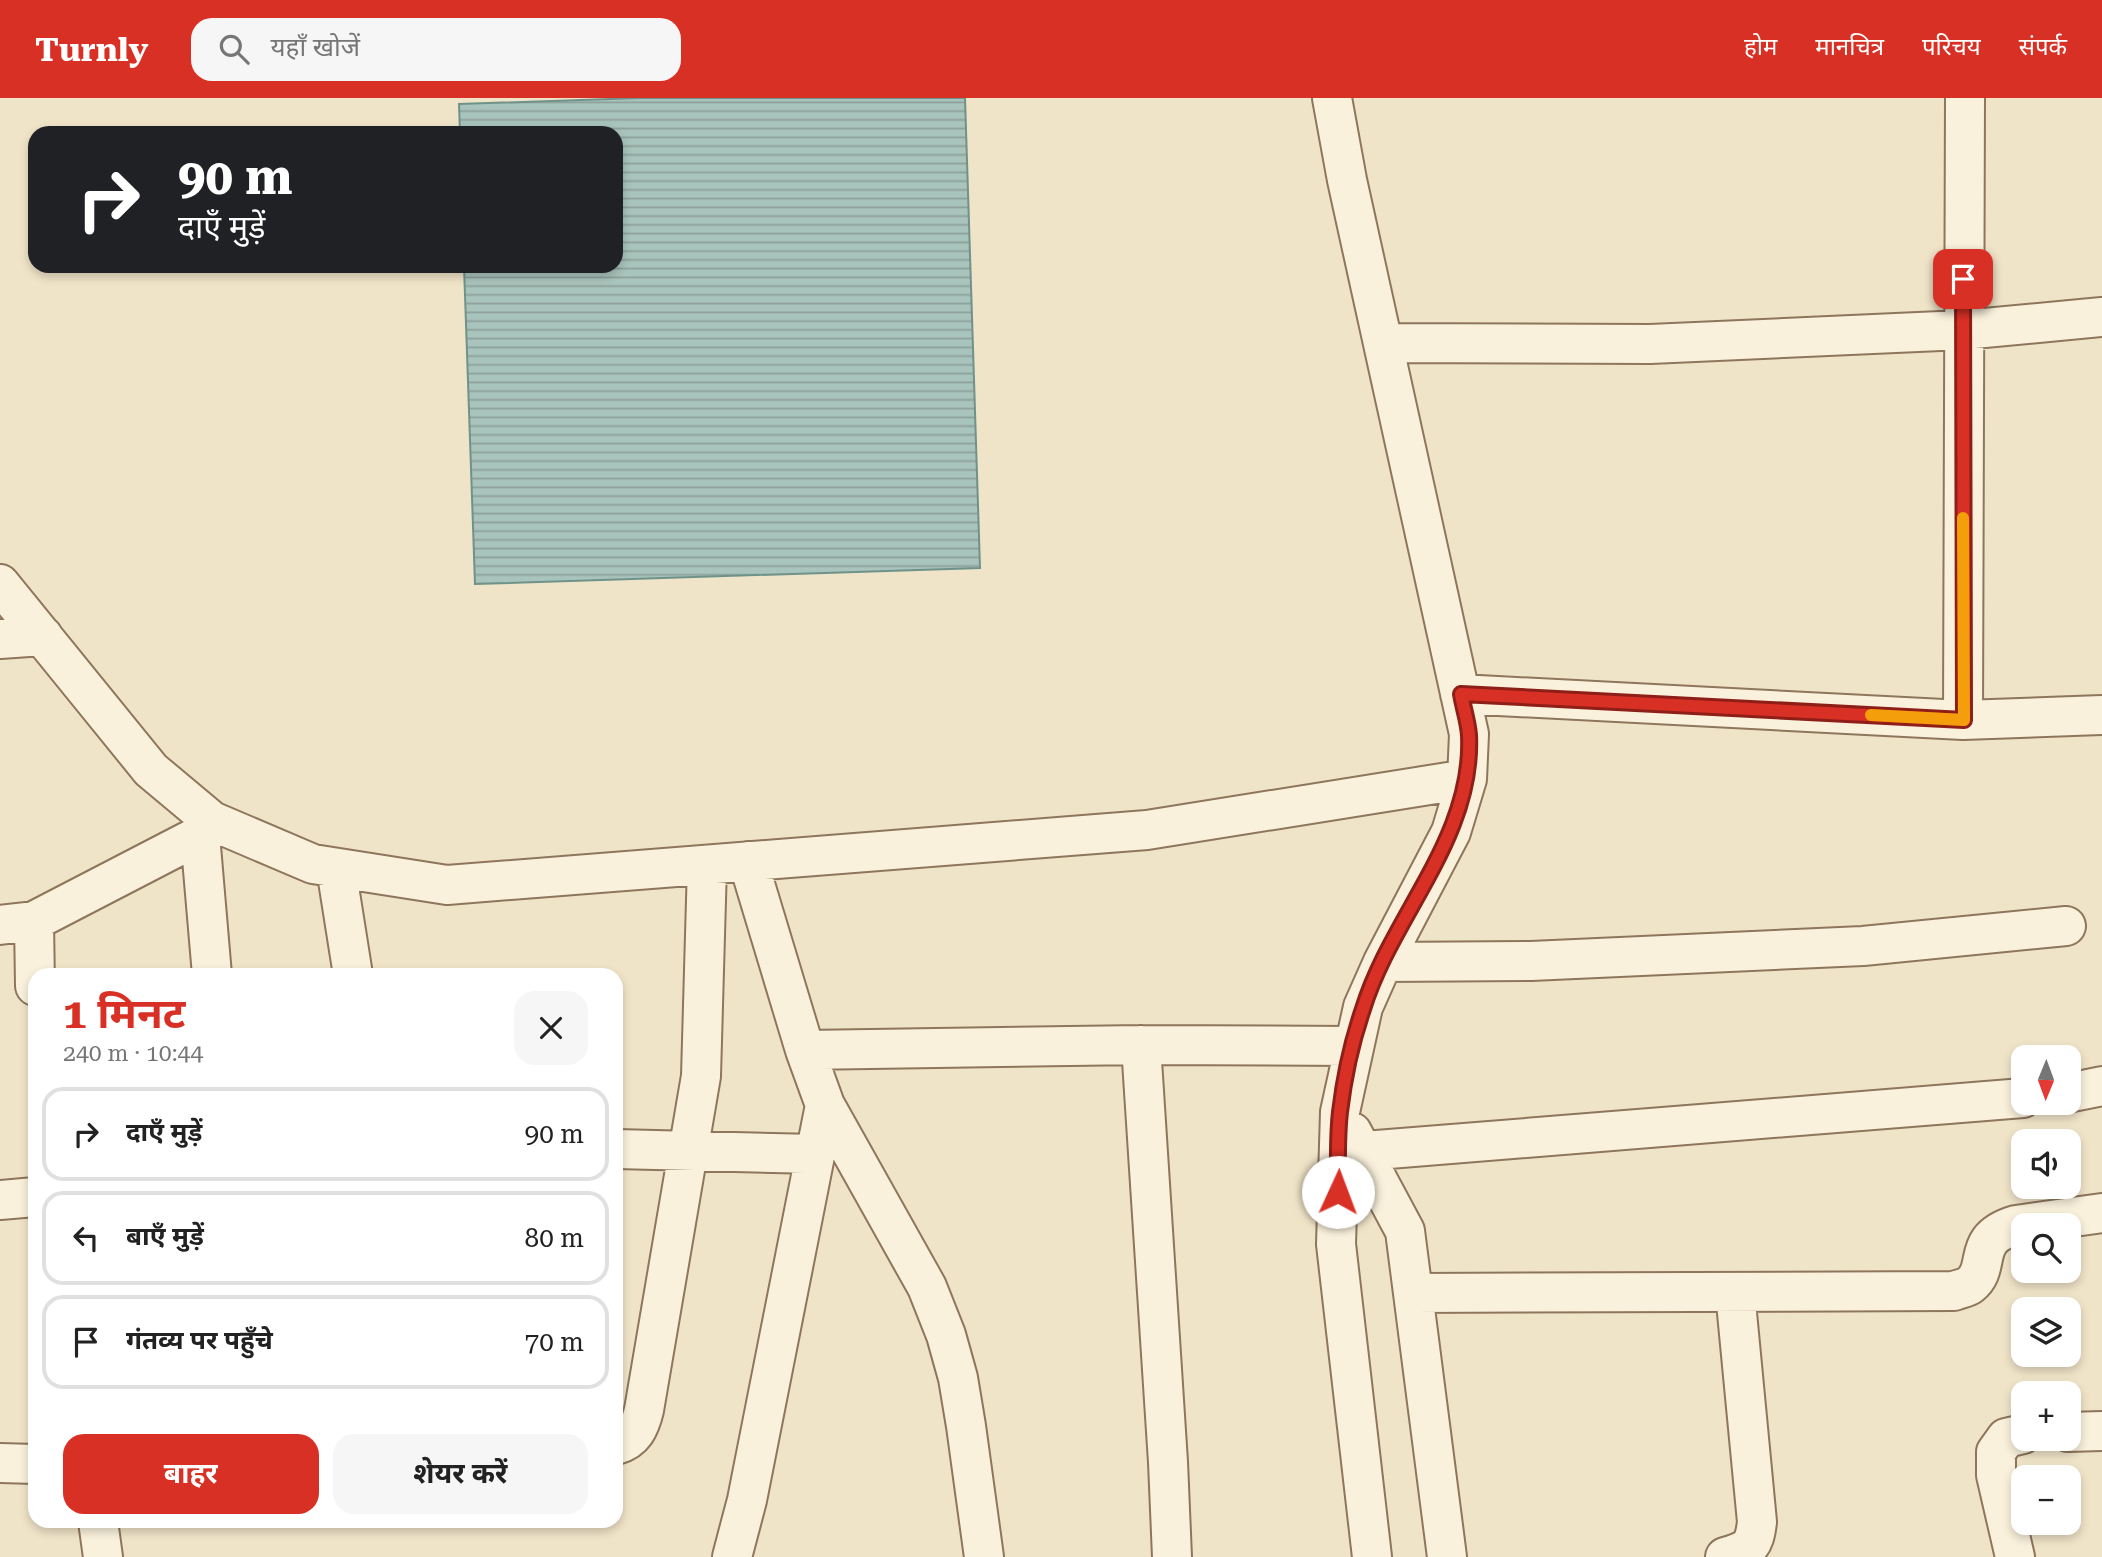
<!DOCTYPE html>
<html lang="hi">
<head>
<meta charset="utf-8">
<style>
  :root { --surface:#fff; --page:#f6f6f6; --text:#222; --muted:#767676; --line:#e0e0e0; --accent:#d93025 }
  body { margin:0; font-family:"Roboto Serif","Noto Sans Devanagari",serif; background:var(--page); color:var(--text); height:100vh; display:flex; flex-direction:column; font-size:26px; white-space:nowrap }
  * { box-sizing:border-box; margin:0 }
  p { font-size:23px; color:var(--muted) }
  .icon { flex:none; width:38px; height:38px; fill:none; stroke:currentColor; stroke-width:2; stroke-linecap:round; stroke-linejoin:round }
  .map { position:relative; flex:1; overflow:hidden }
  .details { position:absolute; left:28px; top:870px; width:595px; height:560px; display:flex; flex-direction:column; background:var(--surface); border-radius:21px; box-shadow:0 4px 10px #0003 }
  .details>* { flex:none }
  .top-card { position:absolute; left:28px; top:28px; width:595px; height:147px; border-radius:21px; box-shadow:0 4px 10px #0003; background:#202124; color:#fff; overflow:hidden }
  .needle { width:46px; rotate:181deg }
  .tools { position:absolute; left:2011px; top:947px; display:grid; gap:14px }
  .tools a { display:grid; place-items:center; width:70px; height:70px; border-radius:14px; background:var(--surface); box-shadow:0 4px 10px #0003; font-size:35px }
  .pin { position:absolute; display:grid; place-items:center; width:60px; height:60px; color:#fff; margin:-30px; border-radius:14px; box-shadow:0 4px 10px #0006 }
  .me { position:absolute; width:77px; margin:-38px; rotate:2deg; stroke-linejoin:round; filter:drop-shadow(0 0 5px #0008) }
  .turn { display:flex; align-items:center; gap:24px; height:147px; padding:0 35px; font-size:32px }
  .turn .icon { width:91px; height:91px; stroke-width:2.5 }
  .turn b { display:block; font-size:49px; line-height:60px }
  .round { display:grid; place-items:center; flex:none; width:74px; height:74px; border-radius:21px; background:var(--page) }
  .headline { display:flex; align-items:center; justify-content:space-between; height:119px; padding:0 35px }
  h1 { font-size:42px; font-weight:700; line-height:52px; color:var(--accent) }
  .action { display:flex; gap:14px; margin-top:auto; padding:14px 35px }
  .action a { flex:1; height:80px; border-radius:21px; background:var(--accent); color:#fff; font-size:28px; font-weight:700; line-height:80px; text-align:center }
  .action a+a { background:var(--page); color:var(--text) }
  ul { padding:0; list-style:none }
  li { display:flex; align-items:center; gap:21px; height:94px; margin:0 14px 10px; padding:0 21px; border:4px solid var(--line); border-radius:21px }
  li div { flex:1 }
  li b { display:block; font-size:26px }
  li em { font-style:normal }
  header { display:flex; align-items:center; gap:42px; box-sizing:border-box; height:98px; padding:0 35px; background:var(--accent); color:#fff }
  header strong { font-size:33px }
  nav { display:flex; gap:38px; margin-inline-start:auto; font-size:24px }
  .search { width:490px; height:63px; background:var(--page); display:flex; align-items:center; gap:18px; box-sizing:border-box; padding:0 24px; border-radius:21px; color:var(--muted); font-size:26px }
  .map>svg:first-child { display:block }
  .water { fill:url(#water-rules); stroke:#6f938a; stroke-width:2 }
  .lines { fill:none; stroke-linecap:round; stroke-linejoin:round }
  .minor-casing { stroke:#8d765c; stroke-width:42 }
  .minor { stroke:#faf1dc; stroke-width:38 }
  .route-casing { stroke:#8d1f18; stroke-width:18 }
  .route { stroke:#d93025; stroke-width:12 }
  .slow { stroke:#f59e0b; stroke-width:12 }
</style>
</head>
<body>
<header>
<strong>Turnly</strong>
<div class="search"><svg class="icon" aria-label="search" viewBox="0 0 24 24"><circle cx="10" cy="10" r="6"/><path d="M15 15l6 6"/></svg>यहाँ खोजें</div>
<nav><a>होम</a><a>मानचित्र</a><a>परिचय</a><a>संपर्क</a></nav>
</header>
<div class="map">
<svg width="2102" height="1459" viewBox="0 0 2102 1459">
  <defs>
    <pattern id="water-rules" width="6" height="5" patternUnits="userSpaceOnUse" patternTransform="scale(1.75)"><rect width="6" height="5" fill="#a9c4bc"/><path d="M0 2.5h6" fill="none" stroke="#8ba098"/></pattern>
  </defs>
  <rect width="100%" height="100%" fill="#f0e4c8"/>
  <!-- water -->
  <path class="water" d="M640 0H965L980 470 475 486 464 168H616V35H460L459 6Z"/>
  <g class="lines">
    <!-- minor casing -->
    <g class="minor-casing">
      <path id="minor" d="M1332 0 1347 82 1469 636 1467 681 1451 734 1383 864 1363 909 1340 1014 1336 1146 1372 1459
        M1383 245 1650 246 1963 232 2102 219
        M0 486 151 672 212 723 313 766 447 787 1147 732 1467 681
        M0 541 43 538
        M1460 596 1963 622 2102 617
        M1963 622 1965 0
        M200 737 212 877
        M748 763 805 952 825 1007 927 1189 946 1237 958 1280 966 1328 984 1459
        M336 770 353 877
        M34 823 35 888
        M0 827 34 823 200 737 212 723
        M1383 864 1531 863 1863 848 2066 828
        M1141 947 1168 1364 1172 1459
        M805 952 1141 947 1352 948
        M2068 995 2102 988
        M1352 1034 1405 1133 1447 1459
        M616 1051 815 1056
        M1364 1053 2023 1000
        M0 1102 35 1099
        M1413 1195 1954 1193C1959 1191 1966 1190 1970 1187 1993 1169 1969 1141 2016 1127L2102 1115
        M2068 1334 2102 1333
        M616 1347C634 1342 640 1329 644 1312L701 978 707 767
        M0 1365 35 1366
        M98 1423 103 1459
        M732 1459 747 1402 825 1007
        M1725 1459C1749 1452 1754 1449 1757 1424L1735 1194
        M2015 1459 1996 1377V1354L2006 1340 2023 1336"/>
    </g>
    <!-- minor -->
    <use href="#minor" class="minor"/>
  </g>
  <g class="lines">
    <!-- route casing -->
    <g class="route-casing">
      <path id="route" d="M1338 1094C1338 1067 1337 1040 1340 1014 1344 980 1352 943 1363 911 1392 817 1474 740 1469 637 1468 623 1463 609 1461 596L1964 622 1963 181"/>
    </g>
    <!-- route -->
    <use href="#route" class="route"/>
    <!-- slow -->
    <path class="slow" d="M1871 617 1964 622 1963 420"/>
  </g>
</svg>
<div class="tools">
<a><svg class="needle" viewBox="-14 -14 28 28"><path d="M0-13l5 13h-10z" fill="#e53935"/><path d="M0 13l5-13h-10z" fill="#767676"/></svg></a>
<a><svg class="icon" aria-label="sound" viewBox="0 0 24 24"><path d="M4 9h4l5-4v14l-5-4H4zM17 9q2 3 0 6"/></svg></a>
<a><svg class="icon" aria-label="search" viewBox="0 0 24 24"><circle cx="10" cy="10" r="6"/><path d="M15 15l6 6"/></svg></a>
<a><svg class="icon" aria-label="layers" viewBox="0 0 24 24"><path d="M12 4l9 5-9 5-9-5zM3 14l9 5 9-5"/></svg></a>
<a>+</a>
<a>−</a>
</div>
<div class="pin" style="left:1963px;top:181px;background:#d93025"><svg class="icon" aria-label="arrive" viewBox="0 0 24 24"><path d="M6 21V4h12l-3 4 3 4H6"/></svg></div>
<svg class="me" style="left:1338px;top:1094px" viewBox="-20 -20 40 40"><circle r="19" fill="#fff"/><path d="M0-13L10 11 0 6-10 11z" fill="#d93025"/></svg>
<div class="top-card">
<div class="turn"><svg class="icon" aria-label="right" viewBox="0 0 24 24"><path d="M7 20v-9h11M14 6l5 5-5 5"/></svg><div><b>90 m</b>दाएँ मुड़ें</div></div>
</div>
<section class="details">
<div class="headline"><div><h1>1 मिनट</h1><p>240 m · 10:44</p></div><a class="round"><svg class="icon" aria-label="close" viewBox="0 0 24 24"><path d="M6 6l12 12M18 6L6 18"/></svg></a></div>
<ul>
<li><svg class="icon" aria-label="right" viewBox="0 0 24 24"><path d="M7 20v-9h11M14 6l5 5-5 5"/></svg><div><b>दाएँ मुड़ें</b></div><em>90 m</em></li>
<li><svg class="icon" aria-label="left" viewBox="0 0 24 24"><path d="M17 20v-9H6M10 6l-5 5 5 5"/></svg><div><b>बाएँ मुड़ें</b></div><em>80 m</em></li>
<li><svg class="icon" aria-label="arrive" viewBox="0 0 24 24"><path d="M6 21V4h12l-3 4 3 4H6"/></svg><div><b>गंतव्य पर पहुँचे</b></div><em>70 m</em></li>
</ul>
<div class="action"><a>बाहर</a><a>शेयर करें</a></div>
</section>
</div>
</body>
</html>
